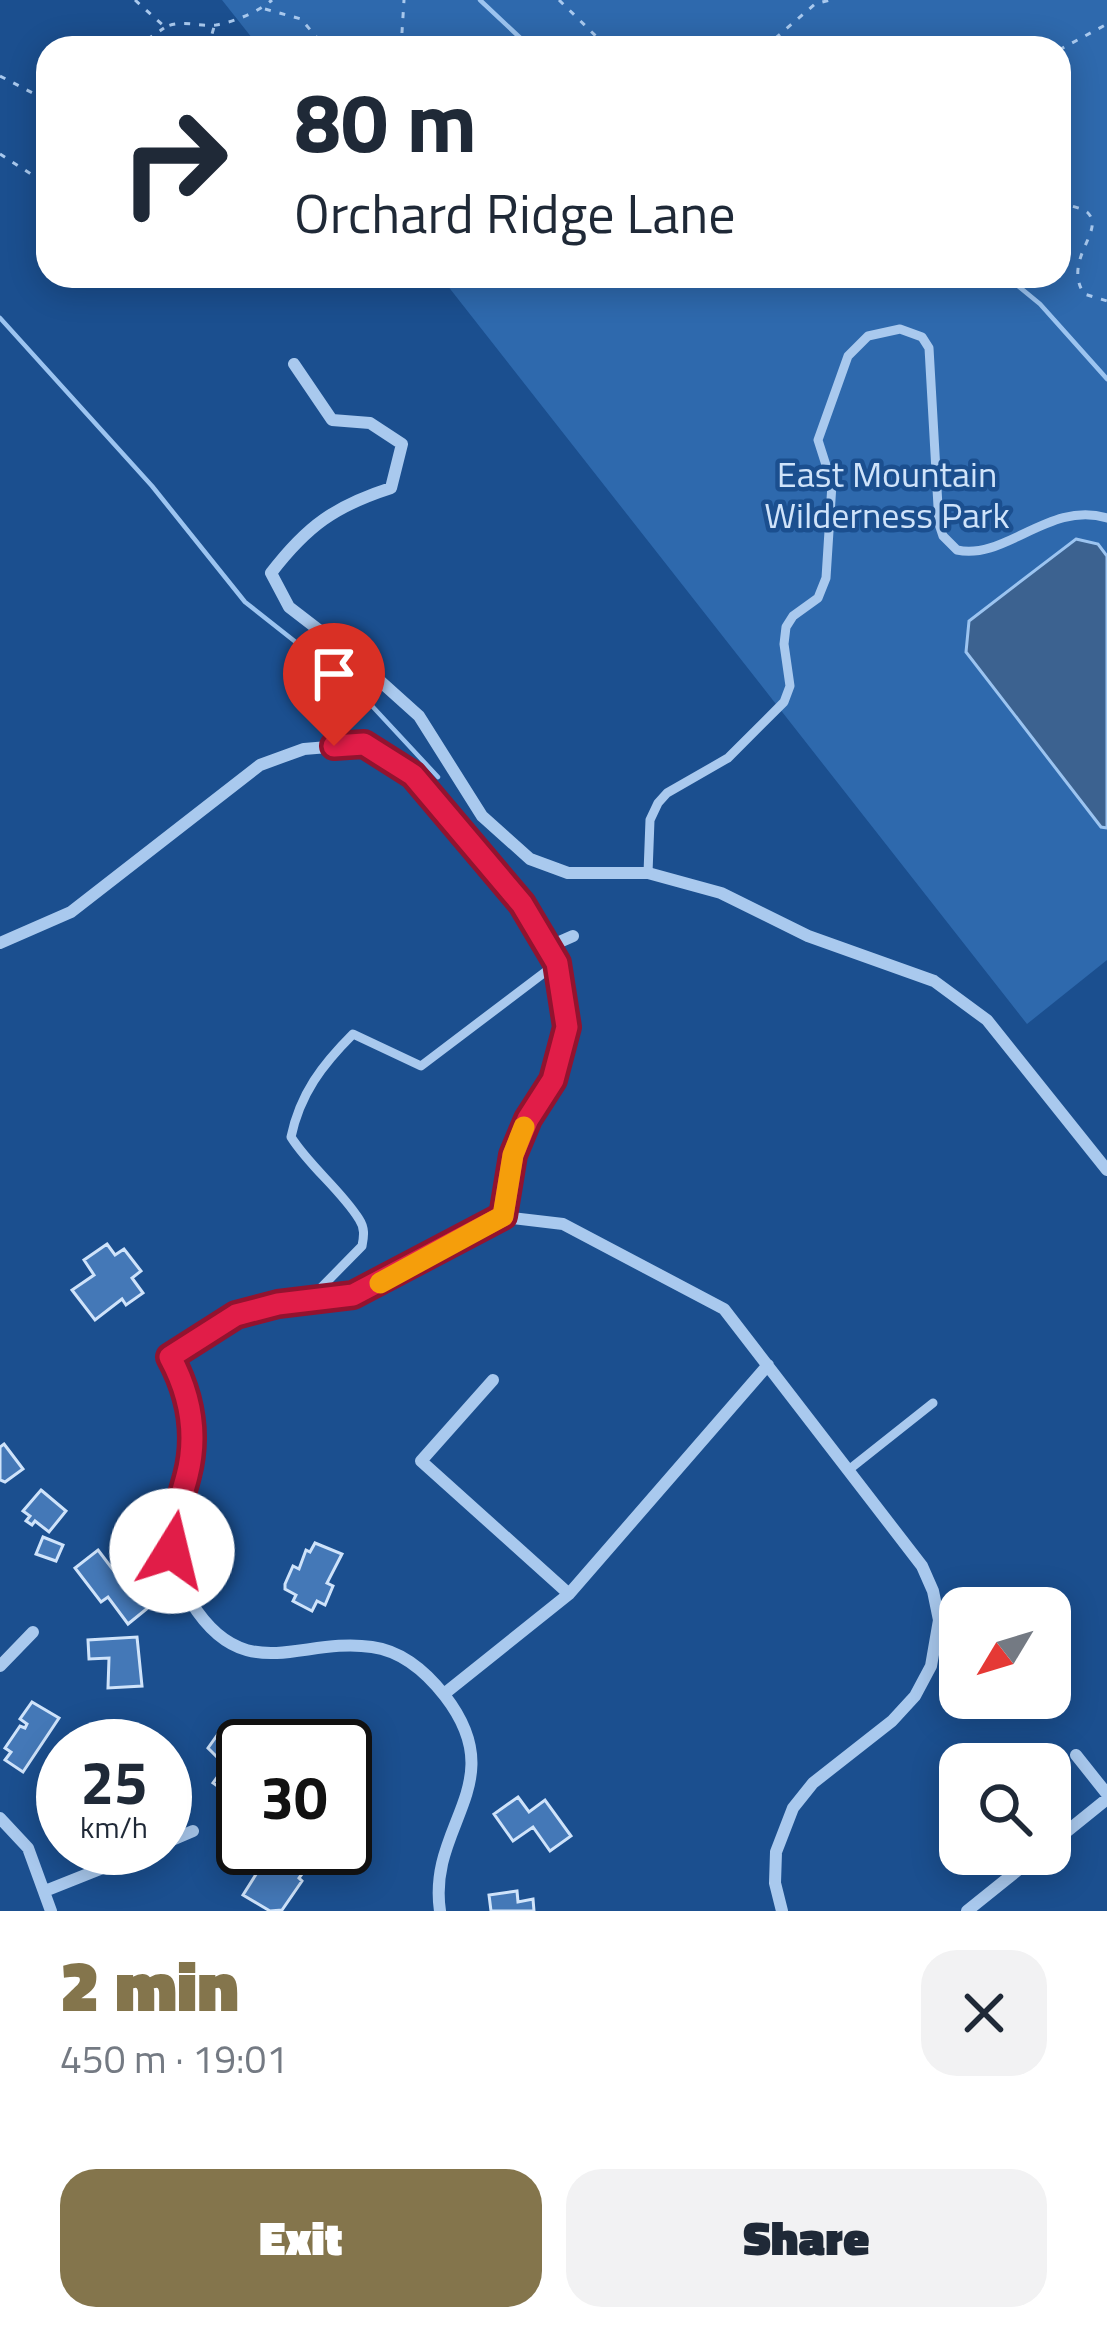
<!DOCTYPE html>
<html lang="en">
<head>
<meta charset="utf-8">
<style>
  :root { --surface:#fff; --page:#f2f2f3; --text:#1f2937; --muted:#747a83; --accent:#84754c }
  body { margin:0; font-family:"Titillium Web",sans-serif; background:var(--page); color:var(--text); height:100vh; display:flex; flex-direction:column; font-size:45px; white-space:nowrap }
  * { box-sizing:border-box; margin:0 }
  p { font-size:39px; color:var(--muted) }
  .icon { flex:none; width:66px; height:66px; fill:none; stroke:currentColor; stroke-width:2; stroke-linecap:round; stroke-linejoin:round }
  .map { position:relative; height:1911px; overflow:hidden }
  .drawer { display:flex; flex-direction:column; background:var(--surface); flex:1 }
  .drawer>* { flex:none }
  .hud { position:absolute; left:36px; top:36px; width:1035px; height:252px; border-radius:36px; box-shadow:0 6px 30px #0003; background:#fff; color:var(--text); overflow:hidden }
  .needle { width:78px; rotate:232deg }
  .buttons { position:absolute; left:939px; top:1587px; display:grid; gap:24px }
  .buttons a { display:grid; place-items:center; width:132px; height:132px; border-radius:24px; background:var(--surface); box-shadow:0 6px 30px #0003; font-size:60px }
  .speed { position:absolute; left:36px; top:1719px; display:flex; gap:24px; font-size:60px; font-weight:700; text-align:center }
  .speed>* { display:grid; place-content:center; width:156px; height:156px; border-radius:50%; background:var(--surface); box-shadow:0 6px 30px #0003; line-height:1 }
  .speed small { font-size:30px; font-weight:400 }
  .speed .limit { border:6px solid #111; border-radius:18px; background:#fff; color:#111 }
  .pin { position:absolute; display:grid; place-items:center; width:102px; height:102px; color:#fff; margin:-123px -51px; border-radius:50% 50% 50% 0; rotate:-45deg; box-shadow:0 0 12px #0007 }
  .pin .icon { rotate:45deg }
  .me { position:absolute; width:132px; margin:-66px; rotate:9deg; stroke-linejoin:round; filter:drop-shadow(0 0 9px #0008) }
  .turn { display:flex; align-items:center; gap:42px; height:252px; padding:0 60px; font-size:54px }
  .turn .icon { width:156px; height:156px; stroke-width:2.5 }
  .turn b { display:block; font-size:84px; line-height:102px }
  .round { display:grid; place-items:center; flex:none; width:126px; height:126px; border-radius:36px; background:var(--page) }
  .headline { display:flex; align-items:center; justify-content:space-between; height:204px; padding:0 60px }
  h1 { font-size:72px; font-weight:800; line-height:90px; color:var(--accent) }
  .action { display:flex; gap:24px; margin-top:auto; padding:24px 60px }
  .action a { flex:1; height:138px; border-radius:36px; background:var(--accent); color:#fff; font-size:48px; font-weight:800; line-height:138px; text-align:center }
  .action a+a { background:var(--page); color:var(--text) }
  .map>svg:first-child { display:block }
  .green { fill:#2e69ad }
  .water { fill:#3c6290; stroke:#9cc4f0; stroke-width:3 }
  .lines { fill:none; stroke-linecap:round; stroke-linejoin:round }
  .stream { stroke:#9cc4f0; stroke-width:4.5 }
  .building { fill:#4478b7; stroke:#cfe3fa; stroke-width:3 }
  .path { stroke:#a9c9ee; stroke-width:3; stroke-dasharray:6 9; stroke-linecap:butt }
  .lane { stroke:#a9c9ee; stroke-width:9 }
  .street { stroke:#a9c9ee; stroke-width:12 }
  .route-casing { stroke:#92132f; stroke-width:30 }
  .route { stroke:#e11d48; stroke-width:21 }
  .slow { stroke:#f59e0b; stroke-width:21 }
  .labels { text-anchor:middle; dominant-baseline:central; stroke-width:9; stroke-linejoin:round; paint-order:stroke }
  .park-label { font-size:36px; fill:#cfe3fa; stroke:#1b4f8f }
</style>
</head>
<body>
<div class="map">
<svg width="1107" height="1911" viewBox="0 0 1107 1911">
  <rect width="100%" height="100%" fill="#1b4f8f"/>
  <!-- green -->
  <path class="green" d="M222 0H1107V960L1027 1024 440 276H1059V48H260Z"/>
  <!-- water -->
  <path class="water" d="M1076 539 1098 544 1107 556V828L1101 827 966 652 969 621Z"/>
  <g class="lines">
    <!-- stream -->
    <path class="stream" d="M480 0 531 48
      M1006 276 1040 304 1107 379
      M0 318 152 486 245 602 359 692 438 777"/>
  </g>
  <!-- building -->
  <path class="building" d="M107 1244 115 1255 124 1249 141 1271 132 1278 143 1293 126 1305 122 1299 95 1320 72 1290 94 1275 84 1260Z
    M4 1444 23 1469 5 1482 0 1480V1447Z
    M41 1490 66 1511 49 1532 35 1521 32 1525 26 1521 30 1516 23 1511Z
    M43 1537 63 1545 56 1561 36 1554Z
    M315 1543 342 1554 327 1583 333 1586 325 1605 317 1601 312 1611 293 1601 296 1595 285 1589V1584L293 1566 299 1569 306 1550 310 1552Z
    M98 1550 117 1575 122 1572 149 1607 128 1624 108 1597 101 1602 75 1568Z
    M137 1637 142 1686 108 1688 109 1658 89 1659 88 1640Z
    M32 1702 59 1718 23 1772 5 1760 11 1752 5 1748 20 1726 25 1728 27 1724 20 1719Z
    M223 1727 232 1733 235 1729 253 1746H243V1776L230 1795 213 1783 228 1762 224 1764 208 1748Z
    M518 1797 529 1812 545 1800 571 1836 550 1851 533 1827 513 1841 494 1814Z
    M278 1854 302 1874 299 1878 302 1881 282 1910 270 1911 243 1895 260 1868 264 1872Z
    M517 1891 518 1902 533 1899 534 1911H491L489 1895Z"/>
  <g class="lines">
    <!-- path -->
    <path class="path" d="M135 0 165 27C183 19 198 27 216 25 234 22 258 12 272 0
      M559 0 608 48
      M265 9 301 19 324 46 339 48
      M135 48 164 28
      M208 48 214 27
      M401 48 404 0
      M764 48 815 4 830 0
      M1059 50 1107 24
      M0 76 48 101
      M44 109 48 106
      M0 154 48 185
      M1059 201C1067 206 1080 207 1087 212 1107 230 1062 259 1084 294L1107 301"/>
    <!-- lane -->
    <path class="lane" d="M648 873 650 820 658 803 667 793 728 758 784 702 790 686 784 644 786 627 793 616 818 598 826 578 832 484 818 440 848 356 868 336 900 329 922 337 929 348 939 524 943 536 957 550C1005 561 1050 500 1107 518
      M307 1302 362 1246C364 1236 365 1228 359 1219 340 1189 310 1167 291 1137 300 1094 322 1065 353 1034L421 1066 557 963
      M851 1468 933 1403"/>
    <!-- street -->
    <path class="street" d="M294 364 332 420 370 423 402 444 391 488C335 506 307 526 271 573L289 607 350 654 419 716 482 816 530 859 568 873H648L721 893 808 936 934 981 987 1020 1107 1170
      M0 943 71 912 260 765 304 749 364 744 413 775 522 904 557 963 567 1027 553 1080 528 1119 513 1155 503 1217
      M548 947 573 936
      M493 1380 421 1461 569 1594
      M0 1666 33 1632
      M444 1694 569 1594 768 1365
      M1076 1755 1107 1794
      M0 1818 28 1848 51 1911
      M165 1843 193 1831
      M1050 1845 1107 1799
      M45 1891 153 1848
      M440 1911C427 1824 513 1784 445 1696 427 1673 402 1651 372 1647 301 1636 245 1689 191 1602 155 1544 181 1518 190 1462 196 1424 188 1390 170 1357L236 1315 278 1304 353 1295 503 1217 563 1224 724 1309 922 1566 933 1591 939 1620 931 1666 915 1696 892 1721 813 1783 793 1808 776 1852 775 1883 782 1911
      M967 1911 1038 1854"/>
  </g>
  <g class="lines">
    <!-- route casing -->
    <g class="route-casing">
      <path id="route" d="M172 1551C171 1523 180 1503 187 1476 198 1434 190 1394 170 1357L236 1315 278 1304 353 1295 503 1216 513 1155 528 1119 553 1080 567 1027 557 963 522 904 413 775 364 744 334 746"/>
    </g>
    <!-- route -->
    <use href="#route" class="route"/>
    <!-- slow -->
    <path class="slow" d="M380 1283 503 1216 513 1155 524 1127"/>
  </g>
  <g class="labels">
    <!-- park labels -->
    <g class="park-label">
      <text x="887" y="473">East Mountain<tspan x="887" dy="41">Wilderness Park</tspan></text>
    </g>
  </g>
</svg>
<div class="buttons">
<a><svg class="needle" viewBox="-14 -14 28 28"><path d="M0-13l5 13h-10z" fill="#e53935"/><path d="M0 13l5-13h-10z" fill="#747a83"/></svg></a>
<a><svg class="icon" aria-label="search" viewBox="0 0 24 24"><circle cx="10" cy="10" r="6"/><path d="M15 15l6 6"/></svg></a>
</div>
<div class="speed"><div>25<small>km/h</small></div><div class="limit">30</div></div>
<div class="pin" style="left:334px;top:746px;background:#d93025"><svg class="icon" aria-label="arrive" viewBox="0 0 24 24"><path d="M6 21V4h12l-3 4 3 4H6"/></svg></div>
<svg class="me" style="left:172px;top:1551px" viewBox="-20 -20 40 40"><circle r="19" fill="#fff"/><path d="M0-13L10 11 0 6-10 11z" fill="#e11d48"/></svg>
<div class="hud">
<div class="turn"><svg class="icon" aria-label="right" viewBox="0 0 24 24"><path d="M7 20v-9h11M14 6l5 5-5 5"/></svg><div><b>80 m</b>Orchard Ridge Lane</div></div>
</div>
</div>
<section class="drawer">
<div class="headline"><div><h1>2 min</h1><p>450 m · 19:01</p></div><a class="round"><svg class="icon" aria-label="close" viewBox="0 0 24 24"><path d="M6 6l12 12M18 6L6 18"/></svg></a></div>
<div class="action"><a>Exit</a><a>Share</a></div>
</section>
</body>
</html>
